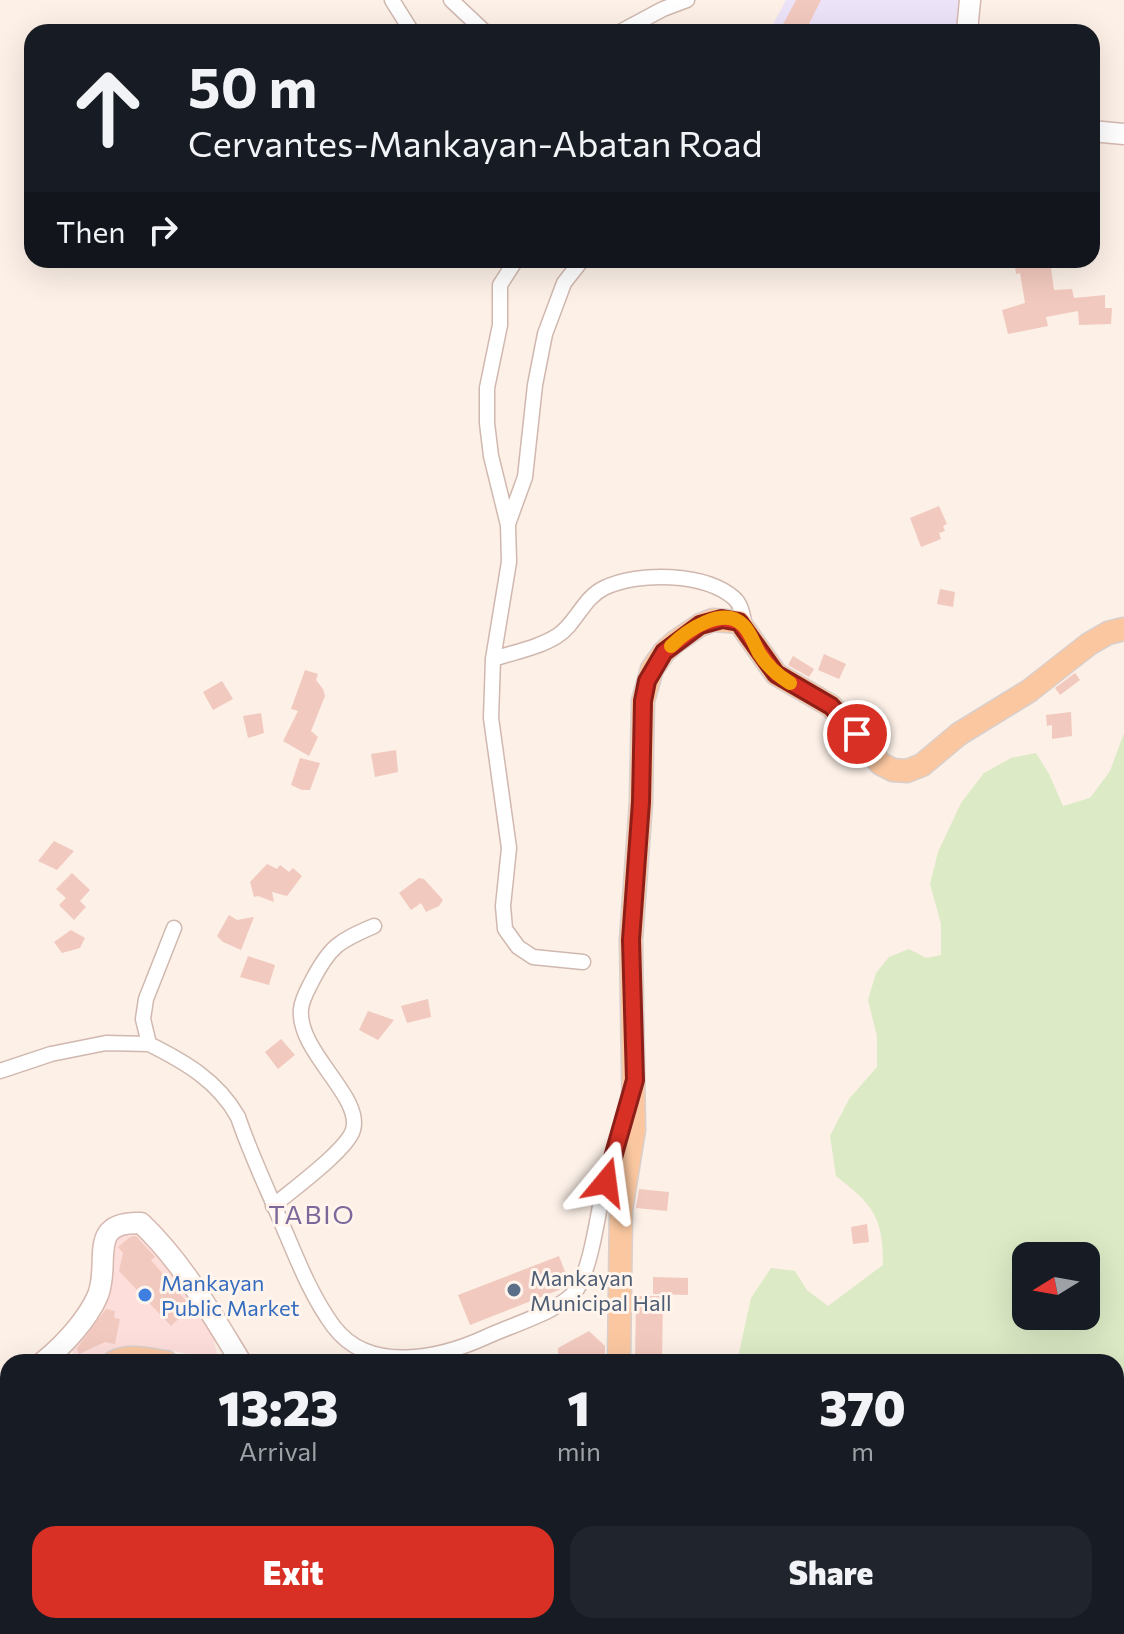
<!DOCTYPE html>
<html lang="en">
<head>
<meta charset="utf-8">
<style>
  :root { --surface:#171b24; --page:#20242c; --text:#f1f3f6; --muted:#9ea1a6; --accent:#d93025 }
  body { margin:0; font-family:Commissioner,sans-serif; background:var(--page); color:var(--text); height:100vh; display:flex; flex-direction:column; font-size:30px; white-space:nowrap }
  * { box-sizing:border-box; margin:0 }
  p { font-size:26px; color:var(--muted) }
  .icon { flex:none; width:44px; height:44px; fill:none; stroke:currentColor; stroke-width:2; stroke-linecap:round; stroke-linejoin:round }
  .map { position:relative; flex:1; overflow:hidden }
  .details { position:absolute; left:0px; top:1354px; width:1124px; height:280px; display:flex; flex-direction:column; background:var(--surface); border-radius:24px 24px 0 0; box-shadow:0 8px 32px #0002 }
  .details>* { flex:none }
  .banner { position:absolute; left:24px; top:24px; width:1076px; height:244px; border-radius:24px; box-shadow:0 8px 32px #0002; background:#171b24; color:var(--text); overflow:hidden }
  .needle { width:52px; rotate:259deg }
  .tools { position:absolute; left:1012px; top:1242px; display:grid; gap:16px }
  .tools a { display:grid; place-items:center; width:88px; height:88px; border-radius:16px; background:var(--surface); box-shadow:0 8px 32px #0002; font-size:40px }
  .pin { position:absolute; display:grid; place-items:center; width:68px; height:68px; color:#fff; margin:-34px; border:4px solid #fff; border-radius:50%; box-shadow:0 2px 8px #0007 }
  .me { position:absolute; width:88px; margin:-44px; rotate:16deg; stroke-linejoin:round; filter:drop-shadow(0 0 6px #0008) }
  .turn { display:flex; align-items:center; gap:28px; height:168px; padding:0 32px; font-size:36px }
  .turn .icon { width:104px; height:104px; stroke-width:2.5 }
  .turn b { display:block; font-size:56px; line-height:68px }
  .then { display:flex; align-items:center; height:76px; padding:0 32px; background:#0003; gap:16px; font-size:30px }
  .eta { display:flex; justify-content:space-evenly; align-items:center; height:136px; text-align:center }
  .eta b { font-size:48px; font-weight:800; line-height:56px }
  .primary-button { display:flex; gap:16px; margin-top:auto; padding:16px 32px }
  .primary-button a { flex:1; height:92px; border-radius:24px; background:var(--accent); color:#fff; font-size:32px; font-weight:800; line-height:92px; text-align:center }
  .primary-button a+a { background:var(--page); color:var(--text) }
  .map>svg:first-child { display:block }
  .commercial { fill:#fddedb }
  .education { fill:#ede3f9 }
  .green { fill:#dceac5; fill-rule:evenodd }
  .building { fill:#f2c9be }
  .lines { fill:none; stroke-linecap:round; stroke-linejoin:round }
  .street-casing { stroke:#d0b8af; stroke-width:17 }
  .secondary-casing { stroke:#d6b8af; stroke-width:23 }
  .primary-casing { stroke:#d9cfcd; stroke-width:25 }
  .street { stroke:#fff; stroke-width:14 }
  .secondary { stroke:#fff; stroke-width:20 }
  .primary { stroke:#fac7a0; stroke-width:22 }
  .route-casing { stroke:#8d1f18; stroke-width:20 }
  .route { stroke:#d93025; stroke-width:14 }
  .slow { stroke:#f59e0b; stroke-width:14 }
  .service-dot { fill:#5c6f8a; stroke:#fff5ed; stroke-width:3 }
  .shop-dot { fill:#3f7fe0; stroke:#fff5ed; stroke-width:3 }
  .labels { text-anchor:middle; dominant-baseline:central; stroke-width:6; stroke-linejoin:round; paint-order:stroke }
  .service-label { font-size:22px; fill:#4e5e75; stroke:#fff5ed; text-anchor:start }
  .shop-label { font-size:22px; fill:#366cbe; stroke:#fff5ed; text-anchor:start }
  .quarter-label { font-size:26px; letter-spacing:2px; fill:#7e679a; stroke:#fff5ed }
</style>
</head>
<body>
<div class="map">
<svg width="1124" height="1634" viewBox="0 0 1124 1634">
  <rect width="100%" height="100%" fill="#fcf0e7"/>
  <!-- commercial -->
  <path class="commercial" d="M139 1228 211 1326 218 1360 173 1351 124 1350 93 1362H77L68 1340 110 1246 119 1229Z"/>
  <!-- education -->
  <path class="education" d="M786 0H967L965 32H769Z"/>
  <!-- green -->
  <path class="green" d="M1124 733V1634H925L930 1626H1116V1362H737L751 1298 771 1268 795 1271 807 1290 828 1306 883 1265C883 1216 873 1205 836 1176L830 1136 849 1099 877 1067V1036L868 1000 876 973 889 957 909 949 926 958 941 955V924L930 884 938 852 961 803 984 773 1011 758 1036 753 1049 774 1063 806 1090 798 1110 771ZM1026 1256H1086V1316H1026Z
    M8 1542V1604L0 1616V1553Z"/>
  <!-- building -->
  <path class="building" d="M796 0H821L805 32H779Z
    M1014 260H1050L1054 290 1072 289 1074 298 1105 295V308H1112L1111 324 1079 325 1078 311 1046 317 1048 326 1008 334 1002 310 1025 303 1020 273 1016 274Z
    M939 506 947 524 943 526 945 531 939 533 941 539 921 547 910 518Z
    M940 589 955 592 953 607 937 604Z
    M824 654 846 664 839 679 818 670Z
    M793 656 814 669 809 677 788 665Z
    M305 670 318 674 316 680 323 689 325 696 311 731 318 737 309 756 283 741 298 711 291 709Z
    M1075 673 1080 680 1060 695 1055 688Z
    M222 681 233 699 213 710 203 692Z
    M1071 712 1072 736 1052 739V725L1047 726 1046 715Z
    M261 713 264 733 248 738 243 716Z
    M396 750 398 772 375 777 371 754Z
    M300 758 320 763 310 790H302L291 785Z
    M54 841 74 851 57 870 38 861Z
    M267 864 277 869 280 865 289 872 293 868 302 876 287 896 272 892 274 902 258 896 254 897 250 882Z
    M72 873 90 890 80 901 86 907 74 920 59 905 66 898 56 889Z
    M419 878 424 879 443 900 439 906 426 912 421 903 411 910 399 893Z
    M229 915 237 920 254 917 241 950 223 942 217 936Z
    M71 930 85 938 80 948 62 953 54 942Z
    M248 956 275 965 269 985 240 977Z
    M428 999 431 1017 407 1023 401 1006Z
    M368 1011 394 1020 378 1040 359 1030Z
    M281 1039 295 1055 278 1069 265 1052Z
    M639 1189 669 1192 667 1211 636 1208Z
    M867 1224 869 1242 853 1244 851 1227Z
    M136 1236 155 1257 151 1260 191 1307 171 1326 119 1271 123 1253 118 1247 130 1237Z
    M559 1256 569 1282 564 1288 470 1325 458 1295Z
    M653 1277 688 1278V1295L653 1294Z
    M636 1296H663L662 1362H635Z
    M106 1309 115 1311 114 1318 120 1319 115 1344 105 1342 79 1354 77 1348Z
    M589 1331 605 1346V1362H558V1348Z"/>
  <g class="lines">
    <!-- street casing -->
    <g class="street-casing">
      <path id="street" d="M392 0 412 32
        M451 0 485 32
        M620 32 663 9 687 0
        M508 524 525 477 535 385 545 334 564 283 582 260
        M493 659 509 562 508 525 491 456 487 423V388L500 325V285L516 260
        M174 928 146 999 143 1019 149 1044C185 1062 218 1081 238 1117 250 1153 267 1188 282 1224 297 1259 311 1296 334 1327 370 1374 440 1358 486 1337 511 1325 562 1311 577 1289 590 1268 596 1226 601 1201 608 1169 619 1138 627 1107
        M583 962 533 957 518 947 505 929 503 906 509 848 491 718 493 659C514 652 538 648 557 636 576 624 583 598 604 588 639 571 705 573 734 598 742 605 743 617 745 627
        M0 1071 51 1054 106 1043 149 1044
        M273 1206C292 1190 347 1150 353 1130 363 1096 297 1052 301 1009 302 999 308 989 312 981 330 946 339 941 374 926"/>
    </g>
    <!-- secondary casing -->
    <g class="secondary-casing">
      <path id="secondary" d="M967 32 970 0
        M1092 131 1124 134
        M43 1362C64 1345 88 1319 98 1295 111 1261 86 1221 141 1223 183 1263 211 1313 241 1362
        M0 1390 8 1385
        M526 1634 529 1626"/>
    </g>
    <!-- primary casing -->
    <g class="primary-casing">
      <path id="primary" d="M114 1362C129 1354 150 1360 166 1362
        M619 1362 621 1210 634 1130 631 940 641 802 643 701 652 669 664 652 675 642 700 625 713 620 739 622 776 674 831 706 881 764 893 770 907 771 922 765 959 734 1029 691 1089 644 1108 633 1124 629
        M0 1480 8 1471"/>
    </g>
    <!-- street -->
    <use href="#street" class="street"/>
    <!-- secondary -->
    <use href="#secondary" class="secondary"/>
    <!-- primary -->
    <use href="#primary" class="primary"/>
  </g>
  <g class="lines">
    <!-- route casing -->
    <g class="route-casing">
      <path id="route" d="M606 1182 635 1080 631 940 641 802 643 701 647 681 664 652 700 625 722 619 739 622 776 674 831 706 857 734"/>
    </g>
    <!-- route -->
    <use href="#route" class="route"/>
    <!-- slow -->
    <path class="slow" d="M671 646C686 631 723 605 743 625 751 633 754 644 759 653 767 666 777 675 790 683"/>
  </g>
  <!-- markers -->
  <circle class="service-dot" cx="514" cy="1290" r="8"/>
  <circle class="shop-dot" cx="145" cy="1295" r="8"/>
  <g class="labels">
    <!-- service labels -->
    <g class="service-label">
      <text x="530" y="1277">Mankayan<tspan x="530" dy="25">Municipal Hall</tspan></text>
    </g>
    <!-- shop labels -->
    <g class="shop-label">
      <text x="161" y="1282">Mankayan<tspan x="161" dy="25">Public Market</tspan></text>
    </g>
    <!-- quarter labels -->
    <g class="quarter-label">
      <text x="312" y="1213">TABIO</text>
    </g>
  </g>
</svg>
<div class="tools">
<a><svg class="needle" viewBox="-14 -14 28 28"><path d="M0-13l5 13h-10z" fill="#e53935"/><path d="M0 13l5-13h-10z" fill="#9ea1a6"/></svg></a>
</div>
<div class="pin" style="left:857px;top:734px;background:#d93025"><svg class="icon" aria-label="arrive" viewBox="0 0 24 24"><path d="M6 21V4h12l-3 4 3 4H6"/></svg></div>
<svg class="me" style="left:606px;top:1182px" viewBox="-20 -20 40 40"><path d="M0-17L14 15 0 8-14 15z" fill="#d93025" stroke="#fff" stroke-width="4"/></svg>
<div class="banner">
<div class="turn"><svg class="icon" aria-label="ahead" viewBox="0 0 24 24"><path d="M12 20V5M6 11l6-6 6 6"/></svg><div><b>50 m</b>Cervantes-Mankayan-Abatan Road</div></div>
<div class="then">Then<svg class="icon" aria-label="right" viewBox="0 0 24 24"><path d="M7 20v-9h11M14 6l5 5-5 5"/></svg></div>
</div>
<section class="details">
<div class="eta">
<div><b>13:23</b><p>Arrival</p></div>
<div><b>1</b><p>min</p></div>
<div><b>370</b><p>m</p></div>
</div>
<div class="primary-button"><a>Exit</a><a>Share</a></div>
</section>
</div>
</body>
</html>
